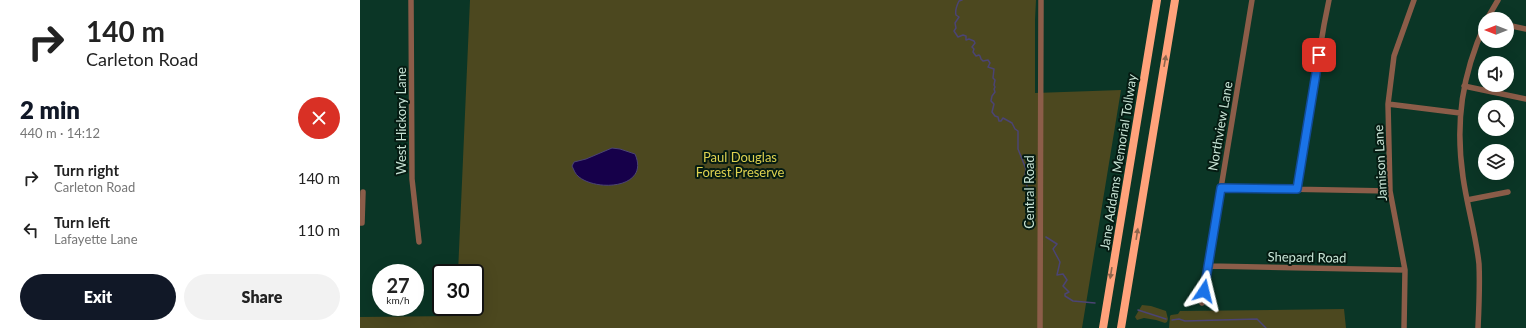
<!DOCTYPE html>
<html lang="en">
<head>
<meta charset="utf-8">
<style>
  :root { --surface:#fff; --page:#f2f2f2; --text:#222; --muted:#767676; --accent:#111827 }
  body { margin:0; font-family:Lato,sans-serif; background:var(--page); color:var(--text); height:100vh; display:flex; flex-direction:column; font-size:15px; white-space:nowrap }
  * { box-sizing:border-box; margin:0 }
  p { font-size:13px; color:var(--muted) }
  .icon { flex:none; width:22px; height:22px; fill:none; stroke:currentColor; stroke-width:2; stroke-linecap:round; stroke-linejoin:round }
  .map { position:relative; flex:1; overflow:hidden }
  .panel { display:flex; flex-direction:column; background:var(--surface); width:360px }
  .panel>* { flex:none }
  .banner { background:#fff; color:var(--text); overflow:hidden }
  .needle { width:26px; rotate:270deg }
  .buttons { position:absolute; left:1118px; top:12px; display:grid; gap:8px }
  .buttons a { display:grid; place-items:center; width:36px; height:36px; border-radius:50%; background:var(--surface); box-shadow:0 4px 16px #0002; font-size:20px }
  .speed { position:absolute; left:12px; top:264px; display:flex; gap:8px; font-size:20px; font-weight:700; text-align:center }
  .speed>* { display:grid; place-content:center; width:52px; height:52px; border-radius:50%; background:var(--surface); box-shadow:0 4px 16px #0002; line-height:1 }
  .speed small { font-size:10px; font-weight:400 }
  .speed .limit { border:2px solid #111; border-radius:6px; background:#fff; color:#111 }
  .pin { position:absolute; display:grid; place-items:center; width:34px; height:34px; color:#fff; margin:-17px; border-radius:8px; box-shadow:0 2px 6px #0006 }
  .me { position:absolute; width:44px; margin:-22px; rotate:10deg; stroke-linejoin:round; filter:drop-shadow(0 0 3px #0008) }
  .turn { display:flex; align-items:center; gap:14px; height:84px; padding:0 20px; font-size:18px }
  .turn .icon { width:52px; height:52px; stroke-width:2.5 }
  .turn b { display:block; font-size:28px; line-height:34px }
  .round { display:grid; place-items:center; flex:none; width:42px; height:42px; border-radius:21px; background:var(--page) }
  .head { display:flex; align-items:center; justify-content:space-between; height:68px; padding:0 20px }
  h1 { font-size:24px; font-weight:800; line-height:30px; color:var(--accent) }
  .action { display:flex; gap:8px; margin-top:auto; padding:8px 20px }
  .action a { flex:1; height:46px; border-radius:24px; background:var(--accent); color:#fff; font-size:16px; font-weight:800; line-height:46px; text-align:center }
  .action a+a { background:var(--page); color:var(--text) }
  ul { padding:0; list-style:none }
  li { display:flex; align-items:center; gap:12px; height:52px; padding:0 20px }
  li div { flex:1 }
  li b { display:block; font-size:15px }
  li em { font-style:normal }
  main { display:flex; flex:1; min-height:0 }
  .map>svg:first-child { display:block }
  .green { fill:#4c481f }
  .water { fill:#16004a; stroke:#4b4474 }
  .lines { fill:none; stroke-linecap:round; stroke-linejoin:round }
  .stream { stroke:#4b4474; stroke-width:1.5 }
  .minor { stroke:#8c5d49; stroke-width:5.5 }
  .highway { stroke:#ffa27b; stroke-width:8 }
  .oneway { fill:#8e654c }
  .route-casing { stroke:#114b97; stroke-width:10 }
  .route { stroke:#1a73e8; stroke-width:7 }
  .labels { text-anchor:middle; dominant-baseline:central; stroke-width:4; stroke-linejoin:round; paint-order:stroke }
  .street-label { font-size:13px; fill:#c8e4d6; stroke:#051b12 }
  .park-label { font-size:13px; fill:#ded150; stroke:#051b12 }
</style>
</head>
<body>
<main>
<section class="panel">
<div class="banner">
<div class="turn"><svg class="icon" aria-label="right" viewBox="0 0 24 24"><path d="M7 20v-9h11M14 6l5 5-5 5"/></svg><div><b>140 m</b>Carleton Road</div></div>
</div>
<div class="head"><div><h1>2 min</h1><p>440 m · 14:12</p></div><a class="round" style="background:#d93025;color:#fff"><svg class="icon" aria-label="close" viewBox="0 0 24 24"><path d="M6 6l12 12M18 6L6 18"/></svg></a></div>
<ul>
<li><svg class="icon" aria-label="right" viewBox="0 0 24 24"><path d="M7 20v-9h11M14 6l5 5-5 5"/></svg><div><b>Turn right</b><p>Carleton Road</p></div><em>140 m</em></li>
<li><svg class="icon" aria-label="left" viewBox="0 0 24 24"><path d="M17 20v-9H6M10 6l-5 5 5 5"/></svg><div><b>Turn left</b><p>Lafayette Lane</p></div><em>110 m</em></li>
</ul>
<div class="action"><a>Exit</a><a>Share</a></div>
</section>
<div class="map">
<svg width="1166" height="328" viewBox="0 0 1166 328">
  <rect width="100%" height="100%" fill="#0b3626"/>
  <!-- green -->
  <path class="green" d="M110 0H676L675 20V93L761 90 722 328H0V317L96 316 97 307H115V273H98Z
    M782 305 791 306 806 311 808 319 807 322 805 323 796 320 784 318 777 320 775 317Z
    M984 309 986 328H809L810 316 811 315 818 314 820 311Z"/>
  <!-- water -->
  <path class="water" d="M252 148 260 149 275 154C290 188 238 192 219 177 215 174 214 170 212 166L214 162 226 159Z"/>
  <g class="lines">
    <!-- stream -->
    <path class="stream" d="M602 0 599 1C597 5 595 11 596 15L599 17 595 23 596 28 594 31 598 37 603 35 606 36V40L609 39 614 41 615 43 612 47 614 49 613 52 616 56 619 55 620 56 621 59 623 61 628 60 630 63 628 67 634 69 633 78 635 80 634 85 635 87 634 89 635 92 632 96 631 101 634 104 632 112 635 116 638 117 639 121H641L643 118 652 123 655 129 658 131V149L666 169 665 176 667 187
      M669 192 674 220
      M686 237 697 244 693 249 700 262 697 275 703 274 707 280 703 286 709 292 705 294V296L713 301 735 303
      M778 310 806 319
      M812 320 819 319 825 321 897 319 906 328"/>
    <!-- minor -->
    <path class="minor" d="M51 0 52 179 59 242
      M1127 19 1138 0
      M1147 25 1166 29
      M1104 86 1166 99
      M1028 104 1100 113
      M861 188 1030 191
      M937 189 964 25 969 0
      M1107 200 1148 192
      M0 223H2L3 192
      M848 266 1045 270
      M842 303 892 0
      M680 328 681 0
      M1044 328 1045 270 1030 191 1028 104 1034 56 1054 0
      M1118 328C1119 307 1120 285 1119 264 1116 235 1107 206 1103 177 1095 122 1102 75 1125 24"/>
    <!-- highway -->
    <path class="highway" d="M743 328 797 0
      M761 328 815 0"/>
  </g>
  <!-- one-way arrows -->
  <defs><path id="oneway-solid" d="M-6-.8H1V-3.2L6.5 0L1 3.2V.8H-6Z"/></defs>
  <g class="oneway">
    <use href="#oneway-solid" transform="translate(805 61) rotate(-80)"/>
    <use href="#oneway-solid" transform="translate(777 234) rotate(-81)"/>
    <use href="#oneway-solid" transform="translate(751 273) rotate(99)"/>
  </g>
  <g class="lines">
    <!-- route casing -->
    <g class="route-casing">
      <path id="route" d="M844 291 861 188 937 189 959 55"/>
    </g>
    <!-- route -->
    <use href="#route" class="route"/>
  </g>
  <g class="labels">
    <!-- street labels -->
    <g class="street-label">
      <text transform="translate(41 121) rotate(-90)">West Hickory Lane</text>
      <text transform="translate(860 126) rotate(-80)">Northview Lane</text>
      <text transform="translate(758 162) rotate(-81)">Jane Addams Memorial Tollway</text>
      <text transform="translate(1020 163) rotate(-93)">Jamison Lane</text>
      <text transform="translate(669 192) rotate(-90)">Central Road</text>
      <text transform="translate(947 257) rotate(1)">Shepard Road</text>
    </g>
    <!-- park labels -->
    <g class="park-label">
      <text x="380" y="157">Paul Douglas<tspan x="380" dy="15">Forest Preserve</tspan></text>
    </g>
  </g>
</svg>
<div class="buttons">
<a><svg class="needle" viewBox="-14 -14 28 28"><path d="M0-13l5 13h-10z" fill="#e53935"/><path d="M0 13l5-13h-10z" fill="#767676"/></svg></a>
<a><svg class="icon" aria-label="sound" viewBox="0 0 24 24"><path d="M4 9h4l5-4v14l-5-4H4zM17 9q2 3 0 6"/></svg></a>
<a><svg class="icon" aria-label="search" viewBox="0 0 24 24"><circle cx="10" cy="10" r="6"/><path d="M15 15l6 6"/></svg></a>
<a><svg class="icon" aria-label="layers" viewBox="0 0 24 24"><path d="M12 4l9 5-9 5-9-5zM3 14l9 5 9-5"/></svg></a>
</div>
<div class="speed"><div>27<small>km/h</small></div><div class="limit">30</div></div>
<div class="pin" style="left:959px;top:55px;background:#d93025"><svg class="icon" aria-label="arrive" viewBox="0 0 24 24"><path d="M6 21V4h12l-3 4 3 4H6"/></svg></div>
<svg class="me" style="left:844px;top:291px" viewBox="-20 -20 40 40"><path d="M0-17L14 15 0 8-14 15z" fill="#1a73e8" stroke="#fff" stroke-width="4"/></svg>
</div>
</main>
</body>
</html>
